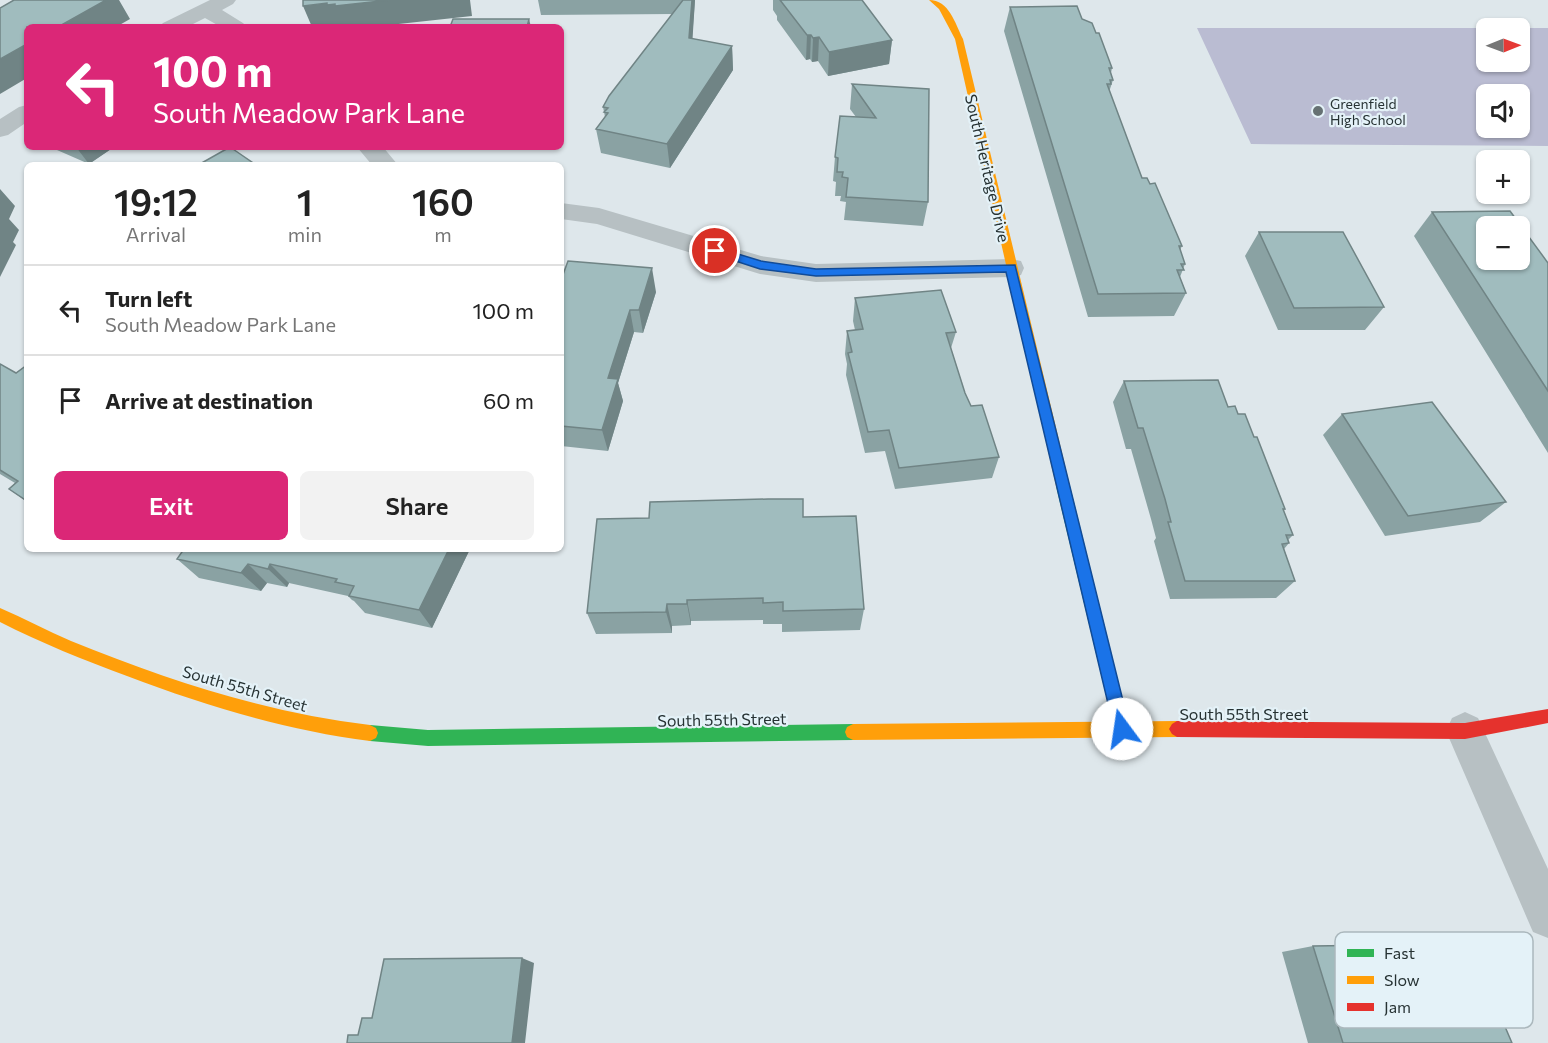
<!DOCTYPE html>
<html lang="en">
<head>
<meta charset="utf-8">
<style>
  :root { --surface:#fff; --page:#f2f2f2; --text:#222; --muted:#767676; --line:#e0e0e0; --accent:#db2777 }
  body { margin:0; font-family:Commissioner,sans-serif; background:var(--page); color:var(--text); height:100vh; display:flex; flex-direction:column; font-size:22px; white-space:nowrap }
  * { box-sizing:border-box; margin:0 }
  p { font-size:20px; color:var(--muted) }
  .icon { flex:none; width:33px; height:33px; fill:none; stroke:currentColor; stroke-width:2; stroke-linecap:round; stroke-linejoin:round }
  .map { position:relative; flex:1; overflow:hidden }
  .details { position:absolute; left:24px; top:162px; width:540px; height:390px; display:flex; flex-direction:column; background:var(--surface); border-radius:9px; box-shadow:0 2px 4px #0004 }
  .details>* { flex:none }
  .hud { position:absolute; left:24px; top:24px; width:540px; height:126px; border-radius:9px; box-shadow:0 2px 4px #0004; background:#db2777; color:#fff; overflow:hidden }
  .needle { width:39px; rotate:89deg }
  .buttons { position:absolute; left:1476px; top:18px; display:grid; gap:12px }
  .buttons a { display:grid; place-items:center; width:54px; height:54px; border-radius:9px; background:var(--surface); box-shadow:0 2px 4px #0004; font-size:30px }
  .pin { position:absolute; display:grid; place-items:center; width:51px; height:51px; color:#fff; margin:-26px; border:3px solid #fff; border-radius:50%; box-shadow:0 2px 6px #0007 }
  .me { position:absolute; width:66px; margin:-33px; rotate:346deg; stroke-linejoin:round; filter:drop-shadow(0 0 4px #0008) }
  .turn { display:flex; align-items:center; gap:21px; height:126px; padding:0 30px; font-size:27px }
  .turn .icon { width:78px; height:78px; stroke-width:2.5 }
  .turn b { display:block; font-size:42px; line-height:51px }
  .eta { display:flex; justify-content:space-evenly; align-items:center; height:102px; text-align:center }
  .eta b { font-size:36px; font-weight:600; line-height:42px }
  .primary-button { display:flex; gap:12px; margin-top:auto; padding:12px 30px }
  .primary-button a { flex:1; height:69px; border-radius:9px; background:var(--accent); color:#fff; font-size:24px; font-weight:600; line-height:69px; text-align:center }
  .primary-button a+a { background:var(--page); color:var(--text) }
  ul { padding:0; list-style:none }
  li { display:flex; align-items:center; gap:18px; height:90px; padding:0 30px; border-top:2px solid var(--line) }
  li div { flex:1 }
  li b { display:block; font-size:22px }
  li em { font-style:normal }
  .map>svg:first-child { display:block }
  .green { fill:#babcd2; fill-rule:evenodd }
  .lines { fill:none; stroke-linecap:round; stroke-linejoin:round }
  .street { fill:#b7c0c3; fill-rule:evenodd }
  .fast { fill:#30b455; fill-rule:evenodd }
  .slow { fill:#ff9f0a; fill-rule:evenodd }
  .jam { fill:#e5322d; fill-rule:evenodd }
  .wall { fill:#8aa2a3 }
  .shaded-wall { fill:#708485 }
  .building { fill:#a0bcbe; stroke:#708485; stroke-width:1.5; fill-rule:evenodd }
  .route { fill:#1a73e8; stroke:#114b97; stroke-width:1.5 }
  .poi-dot { fill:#667173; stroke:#e4f2f8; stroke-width:2 }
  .labels { text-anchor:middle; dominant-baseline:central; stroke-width:4.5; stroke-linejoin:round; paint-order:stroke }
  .far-poi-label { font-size:14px; fill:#263233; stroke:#e4f2f8; text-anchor:start }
  .street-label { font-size:16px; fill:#263233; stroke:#e4f2f8 }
  .key { fill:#e4f2f8; stroke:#abb8bd; stroke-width:1.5 }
  .key-label { font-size:16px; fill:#263233 }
</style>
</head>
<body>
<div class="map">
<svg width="1548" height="1043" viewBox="0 0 1548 1043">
  <rect width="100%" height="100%" fill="#dee7eb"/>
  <!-- green -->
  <path class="green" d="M1197 28H1548V146L1251 144ZM1486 28H1520V62H1486ZM1486 94H1520V128H1486Z"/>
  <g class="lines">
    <!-- street -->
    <path class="street" d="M210 0H236L233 4 222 10 243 23 247 27H221L205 18 187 27H159L163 23Z
      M27 105V122L8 135 0 137V119L19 107Z
      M357 147H383L398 165H372Z
      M561 203 599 208 761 256 816 264 1011 259 1021 261 1024 268 1021 275 1011 277 816 282 760 274 597 224 561 219Z
      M1465 712 1478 718 1548 869V938L1533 932 1446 731 1452 718Z"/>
    <!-- fast -->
    <path class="fast" d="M1063 481 1068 482 1070 486 1130 729 1127 734 1122 737 1117 734 1114 729 1056 486 1058 482Z
      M853 724 859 727 861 732 859 737 853 740 428 746 370 741 364 738 362 733 364 728 370 725 428 730Z"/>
    <!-- slow -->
    <path class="slow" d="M929 0C949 0 955 23 963 39L1070 486 1068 490H1058L1056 486 955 39 939 9Z
      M0 608C24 618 47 631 71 641 167 680 267 713 370 725L376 728 378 733 376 738 370 741C286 730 206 706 127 676 84 660 41 643 0 622Z
      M1177 721 1182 724 1185 729 1182 734 1177 737 853 740 847 737 845 732 847 727 853 724Z"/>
    <!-- jam -->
    <path class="jam" d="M1548 709V723L1465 739 1177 737 1172 734 1169 729 1172 724 1177 721 1465 723Z"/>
  </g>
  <!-- wall -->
  <path class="wall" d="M538 0H695L692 39 732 46 733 70 670 168 601 153 596 129 605 117 603 107 673 14 541 15Z
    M773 0H862L892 40 889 64 828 76 818 61 812 62 810 59 806 60 777 20V16L773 10Z
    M1010 7 1082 19 1096 33 1112 68 1111 73 1113 80 1109 92 1142 178 1150 184 1182 246 1180 250 1185 264 1180 277 1186 293 1174 316 1088 317 1004 31Z
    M852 84 929 89 928 202 923 226 844 220 846 202 840 201 841 196H835L836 182 833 181 835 157 856 117 850 109Z
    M55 147H114L89 164 57 150Z
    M1432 212 1548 263V453L1414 236Z
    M1259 232 1384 307 1365 330H1278L1245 256Z
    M561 280 656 292 643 333 634 332 618 383 623 401 608 451 561 446Z
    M855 298 956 332 951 348 965 393 971 406 999 457 992 478 895 489 885 451 865 453 846 375 847 364 845 354 847 331 855 330 853 321Z
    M0 364 16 373 27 365V502L9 489 15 483 0 474Z
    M1124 381 1228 407 1238 414 1254 437 1285 509 1283 511 1293 535 1288 540 1289 543 1284 549 1295 581 1276 598 1170 599 1154 541 1156 538 1151 519 1131 449H1126L1113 402Z
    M1342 414 1506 502 1480 522 1385 536 1323 435Z
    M803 517 864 609 860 630 782 632V624H763V620L691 621V625L672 626V633L596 634 587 613Z
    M470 549 432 628 365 613 354 601 352 600 348 596 289 583 287 587 267 583 261 591 199 578 177 559Z
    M1313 946 1476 1005 1512 1043H1308L1282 952Z"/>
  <!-- shaded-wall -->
  <path class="shaded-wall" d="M106 0H119L130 19 116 27H58Z
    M390 0H470L472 16 371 27H312L303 6 327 3Z
    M692 0H695L691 62 689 38Z
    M529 19 531 27H527Z
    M807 35H811L810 59 806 60Z
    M819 37 818 61 812 62 813 38Z
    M892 40 889 64 828 76 829 52Z
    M27 44V78L0 94V59Z
    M732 46 733 70 670 168 667 144Z
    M76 147H114L89 164Z
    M0 189 15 206 9 219 19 230 13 242 16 245 0 277Z
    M652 268 656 292 643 333 639 310Z
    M630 310 634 332 618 383 623 401 608 451 602 430 608 378Z
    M449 549H470L432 628 419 610Z
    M248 564 267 583 261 591 241 573Z
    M270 564 289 583 287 587 268 569Z
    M687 600 691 621V625L687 604Z
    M667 604 672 626V633L666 612Z
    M522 958 534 963 525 1043H512Z"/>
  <!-- building -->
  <path class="building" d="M14 0H106L58 27H27V44L0 59V8Z
    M303 0H390L335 6V4L327 5V3L303 6Z
    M683 0H692L689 38 732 46 667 144 596 129 608 113 604 112 608 108 603 107 609 96Z
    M780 0H862L892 40 829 52 819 37 813 38 811 35H807Z
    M1077 6 1082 19 1092 23 1096 33H1099L1112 68H1109L1113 80H1110L1111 84H1107L1142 178H1147L1150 184 1155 183 1182 246H1179L1185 264H1181L1184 270H1177L1186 293 1098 294 1010 7Z
    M453 19H529L527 27H450Z
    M852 84 929 89 928 202 846 197 848 178 842 177 843 172H837L838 158 835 157 840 116 876 118Z
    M230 147 256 165H198Z
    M1510 211 1548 263V391L1432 212ZM1486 226H1520V260H1486Z
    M1259 232H1343L1384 307 1294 308Z
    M568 261 652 268 639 310H630L608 378 618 379 602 430 561 426V280Z
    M941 290 956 332 946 333 965 393 971 406 982 405 999 457 899 468 889 430 868 432 848 353 852 352 847 331 863 329 855 298Z
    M0 364 16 373 27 365V501L9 489 18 481 0 470Z
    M1218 380 1228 407 1235 406 1238 414H1245L1254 437H1257L1285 509H1283L1293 535H1286L1289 543 1282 544 1295 581H1185L1168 522H1171L1165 499 1143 428H1138L1124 381Z
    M1432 402 1506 502 1408 516 1342 414Z
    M768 499H803V517L856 516 864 609 783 611V602L763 603V598L687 600V604H667L666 612 587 613 597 519 649 518 650 502Z
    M184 549H449L419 610 349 596 354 586 335 582 337 579 270 564 268 569 248 564 241 573 177 559Z
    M1453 944 1476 1005H1484L1491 1022H1503L1512 1043H1343L1313 946Z
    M522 958 512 1043H347L348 1035H358L362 1018H372L384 959Z"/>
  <!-- route -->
  <path class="route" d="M715 247 761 261 816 269 1015 265 1130 729 1128 734 1122 736 1117 734 1114 729 1006 272 816 276 760 269 711 253V248Z"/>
  <!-- markers -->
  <circle class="poi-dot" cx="1318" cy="111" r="6"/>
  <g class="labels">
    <!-- far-poi labels -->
    <g class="far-poi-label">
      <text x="1330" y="103">Greenfield<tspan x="1330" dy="16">High School</tspan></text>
    </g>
    <!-- street labels -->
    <g class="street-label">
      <text transform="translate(988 168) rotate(77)">South Heritage Drive</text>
      <text transform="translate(245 688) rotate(16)">South 55th Street</text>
      <text x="1244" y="713">South 55th Street</text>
      <text transform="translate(722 719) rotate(-1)">South 55th Street</text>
    </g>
  </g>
  <!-- legend -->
  <rect x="1335" y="932" width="198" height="96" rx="9" class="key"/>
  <rect x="1347" y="949" width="27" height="8" fill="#30b455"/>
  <rect x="1347" y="976" width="27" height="8" fill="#ff9f0a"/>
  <rect x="1347" y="1003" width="27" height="8" fill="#e5322d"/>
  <g class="key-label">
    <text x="1384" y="959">Fast</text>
    <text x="1384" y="986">Slow</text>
    <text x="1384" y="1013">Jam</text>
  </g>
</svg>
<div class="buttons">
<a><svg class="needle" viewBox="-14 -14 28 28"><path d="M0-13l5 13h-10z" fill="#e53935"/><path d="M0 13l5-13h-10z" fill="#767676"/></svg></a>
<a><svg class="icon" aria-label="sound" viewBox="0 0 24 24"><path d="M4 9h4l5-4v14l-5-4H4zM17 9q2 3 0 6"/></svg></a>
<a>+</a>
<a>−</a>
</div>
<div class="pin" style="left:715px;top:251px;background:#d93025"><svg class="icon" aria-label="arrive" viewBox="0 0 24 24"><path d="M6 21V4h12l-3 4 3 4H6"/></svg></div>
<svg class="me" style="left:1122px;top:729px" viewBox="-20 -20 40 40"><circle r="19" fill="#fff"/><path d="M0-13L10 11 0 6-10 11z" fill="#1a73e8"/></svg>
<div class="hud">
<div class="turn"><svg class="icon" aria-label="left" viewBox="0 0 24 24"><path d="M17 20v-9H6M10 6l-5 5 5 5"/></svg><div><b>100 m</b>South Meadow Park Lane</div></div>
</div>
<section class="details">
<div class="eta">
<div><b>19:12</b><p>Arrival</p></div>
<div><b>1</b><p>min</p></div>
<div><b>160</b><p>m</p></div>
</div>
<ul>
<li><svg class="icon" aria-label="left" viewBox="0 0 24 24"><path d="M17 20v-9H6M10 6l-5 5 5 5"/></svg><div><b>Turn left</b><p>South Meadow Park Lane</p></div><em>100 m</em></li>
<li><svg class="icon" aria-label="arrive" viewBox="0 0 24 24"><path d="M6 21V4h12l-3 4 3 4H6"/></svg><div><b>Arrive at destination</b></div><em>60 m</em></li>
</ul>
<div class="primary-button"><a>Exit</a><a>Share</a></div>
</section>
</div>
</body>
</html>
